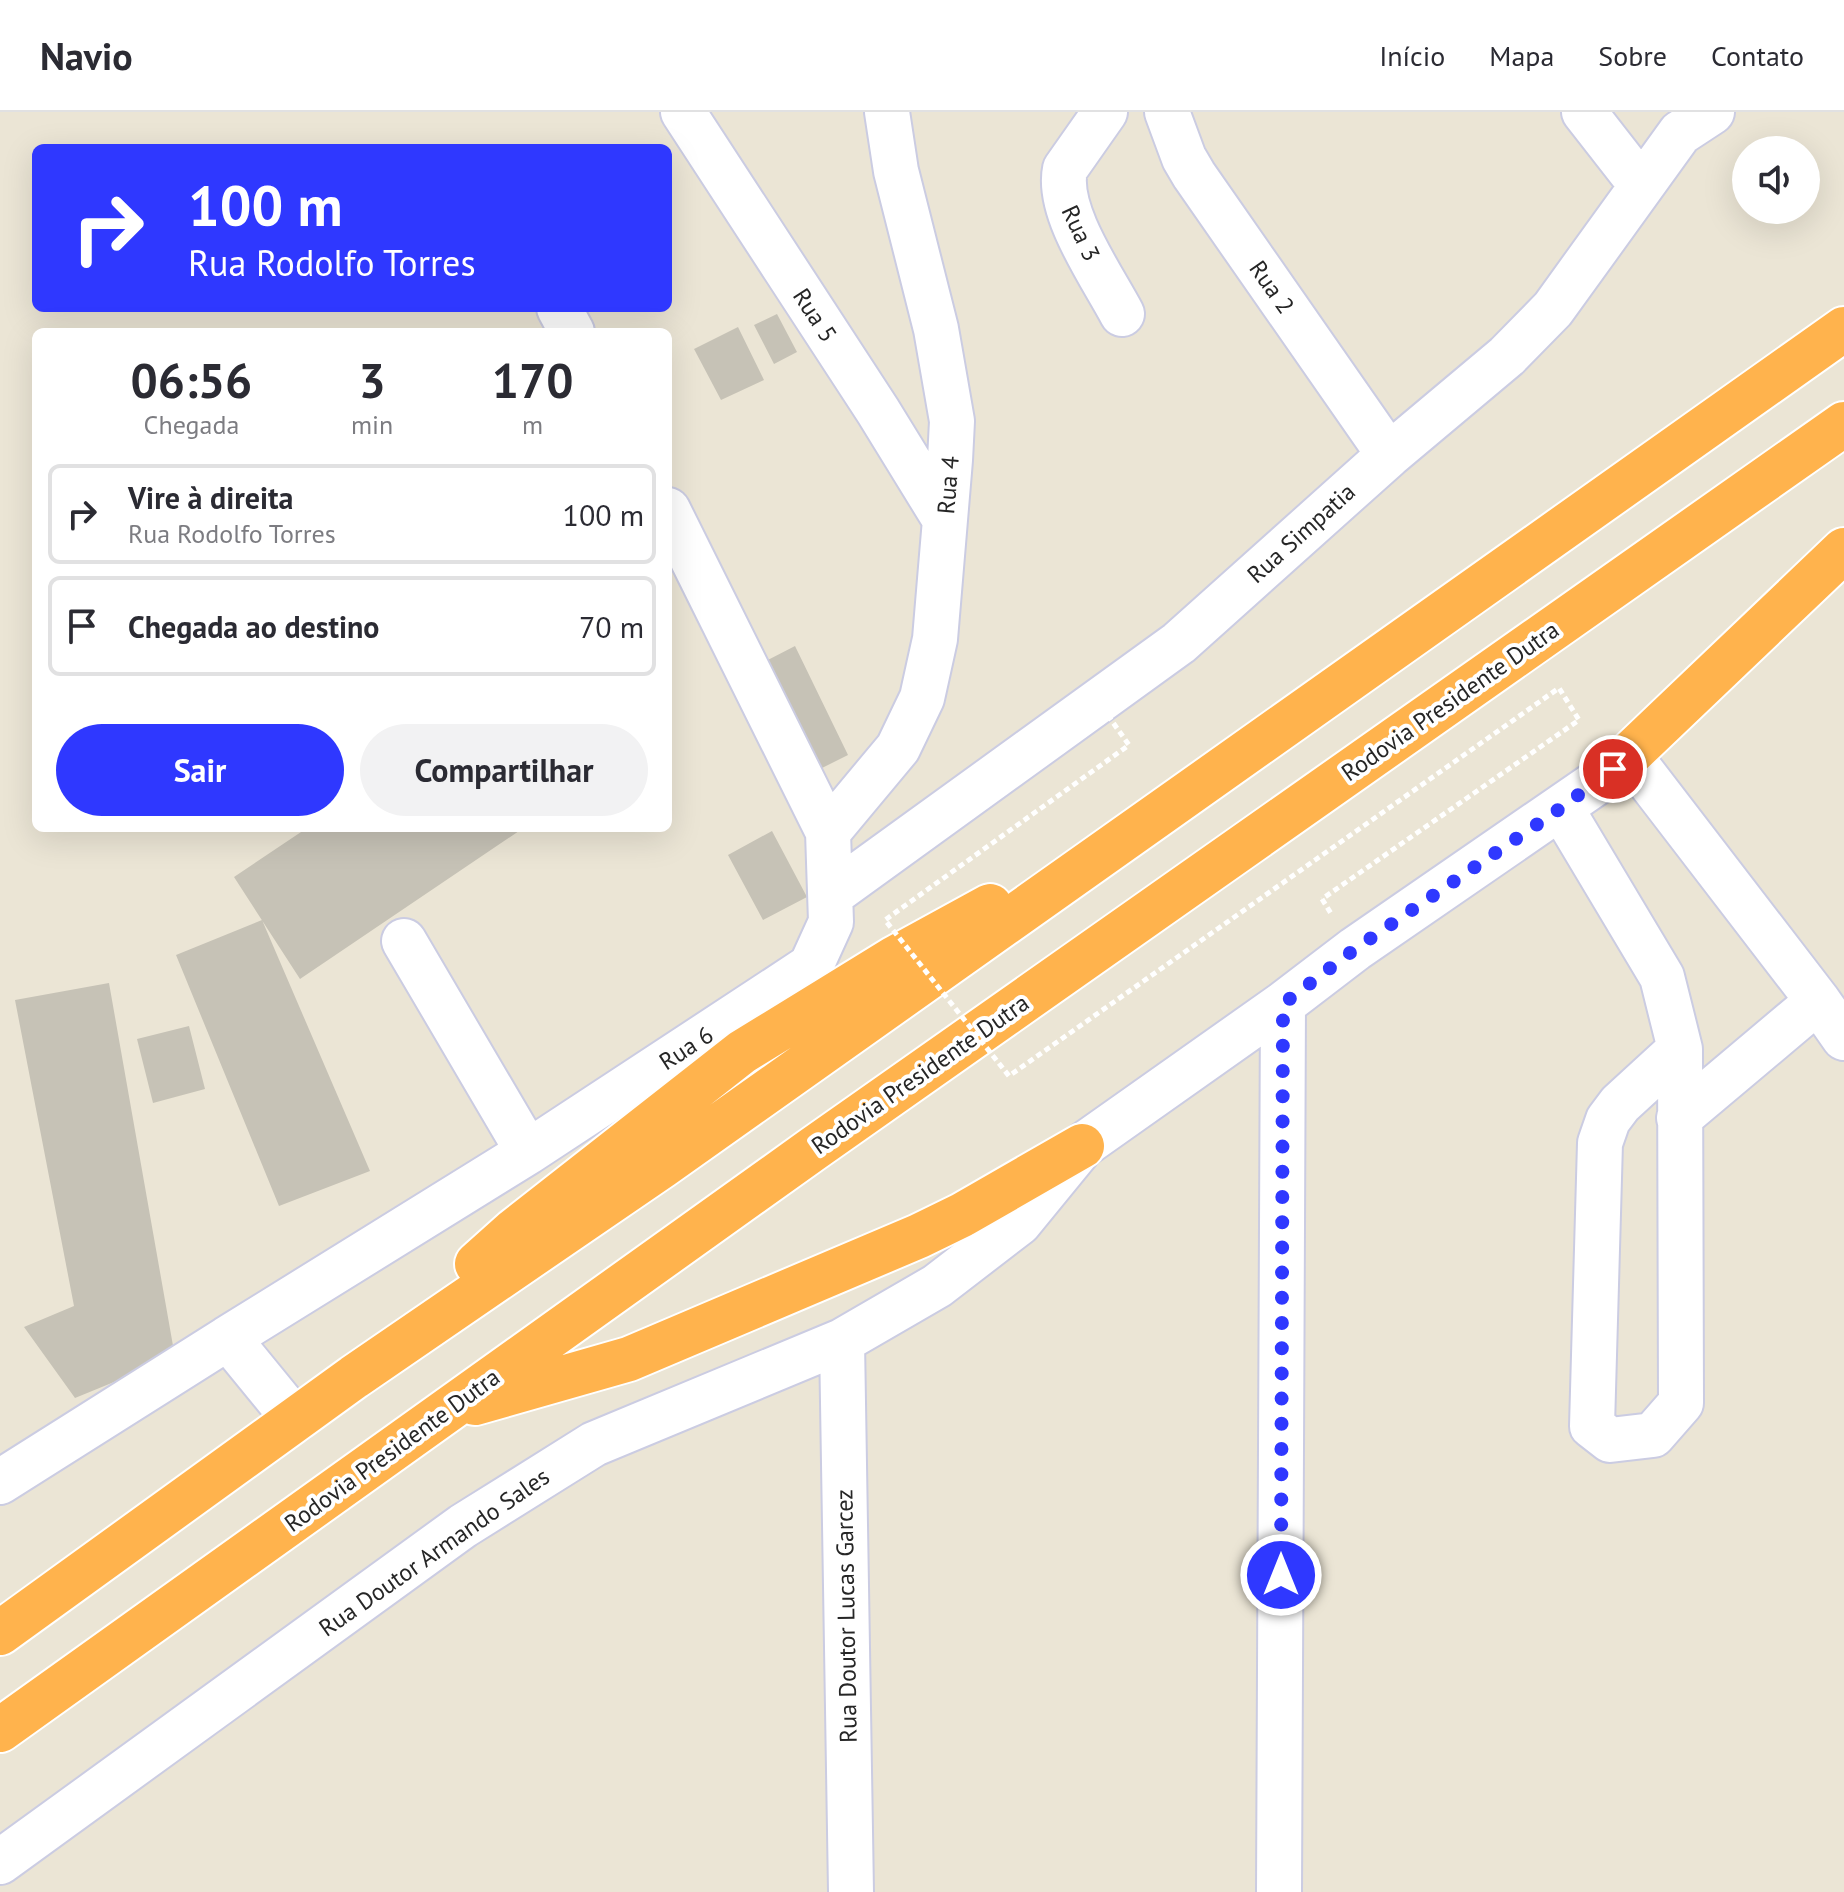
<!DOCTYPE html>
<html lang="pt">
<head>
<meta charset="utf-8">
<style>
  :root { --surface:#fff; --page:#f2f2f3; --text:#2b2b33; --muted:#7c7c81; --line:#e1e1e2; --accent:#2f38ff }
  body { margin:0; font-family:"PT Sans",sans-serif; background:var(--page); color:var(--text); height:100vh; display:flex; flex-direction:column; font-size:30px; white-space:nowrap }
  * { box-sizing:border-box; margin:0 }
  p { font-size:26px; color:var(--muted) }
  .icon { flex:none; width:44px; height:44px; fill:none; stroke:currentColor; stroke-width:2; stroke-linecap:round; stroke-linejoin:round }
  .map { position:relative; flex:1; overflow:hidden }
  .details { position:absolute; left:32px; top:216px; width:640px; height:504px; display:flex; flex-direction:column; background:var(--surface); border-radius:12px; box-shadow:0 8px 32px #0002 }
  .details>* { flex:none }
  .guide { position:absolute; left:32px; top:32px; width:640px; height:168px; border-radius:12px; box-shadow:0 8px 32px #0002; background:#2f38ff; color:#fff; overflow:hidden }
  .buttons { position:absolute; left:1732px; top:24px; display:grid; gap:16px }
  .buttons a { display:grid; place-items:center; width:88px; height:88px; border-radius:50%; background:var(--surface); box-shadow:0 8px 32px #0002; font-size:40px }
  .pin { position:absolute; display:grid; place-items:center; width:68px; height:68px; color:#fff; margin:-34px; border:4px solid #fff; border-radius:50%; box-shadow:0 2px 8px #0007 }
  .me { position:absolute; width:88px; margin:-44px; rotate:0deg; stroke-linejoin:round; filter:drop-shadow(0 0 6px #0008) }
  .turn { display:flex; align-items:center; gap:28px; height:168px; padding:0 24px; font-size:36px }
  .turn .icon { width:104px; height:104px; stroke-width:2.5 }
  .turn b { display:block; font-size:56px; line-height:68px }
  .eta { display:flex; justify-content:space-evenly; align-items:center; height:136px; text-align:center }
  .eta b { font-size:48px; font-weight:800; line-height:56px }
  .primary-button { display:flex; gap:16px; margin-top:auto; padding:16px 24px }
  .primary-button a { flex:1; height:92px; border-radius:48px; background:var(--accent); color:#fff; font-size:32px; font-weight:800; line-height:92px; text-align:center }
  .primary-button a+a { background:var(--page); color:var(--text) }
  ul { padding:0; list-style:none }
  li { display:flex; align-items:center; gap:24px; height:100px; margin:0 16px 12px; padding:0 8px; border:4px solid var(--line); border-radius:12px }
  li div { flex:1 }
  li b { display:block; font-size:30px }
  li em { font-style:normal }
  header { display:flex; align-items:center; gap:48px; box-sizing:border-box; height:112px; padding:0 40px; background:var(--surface); border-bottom:2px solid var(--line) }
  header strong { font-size:38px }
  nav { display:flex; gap:44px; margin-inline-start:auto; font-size:28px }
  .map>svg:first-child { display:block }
  .building { fill:#c6c2b6 }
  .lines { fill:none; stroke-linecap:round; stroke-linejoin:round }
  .minor-casing { stroke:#cbcce2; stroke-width:48 }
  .highway-casing { stroke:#fff; stroke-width:48 }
  .path { stroke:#fff; stroke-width:5; stroke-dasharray:6 4; stroke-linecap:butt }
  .minor { stroke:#fff; stroke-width:44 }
  .highway { stroke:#ffb34d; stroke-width:44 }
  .path-bridge { stroke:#fff; stroke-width:5; stroke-dasharray:6 4; stroke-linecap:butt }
  .route { stroke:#2f38ff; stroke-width:14; stroke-dasharray:0 25.2 }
  .labels { text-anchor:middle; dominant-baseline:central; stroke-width:8; stroke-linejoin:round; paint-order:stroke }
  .street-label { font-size:24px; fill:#262626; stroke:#fff }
</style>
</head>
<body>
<header>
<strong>Navio</strong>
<nav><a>Início</a><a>Mapa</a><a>Sobre</a><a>Contato</a></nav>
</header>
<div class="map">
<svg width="1844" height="1780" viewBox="0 0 1844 1780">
  <rect width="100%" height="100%" fill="#ebe5d5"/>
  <!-- building -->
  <path class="building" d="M777 202 797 240 774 252 754 213Z
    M738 215 764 268 721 288 694 237Z
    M795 534 848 643 808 663 756 554Z
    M307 716H517L519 719 300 867 234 765Z
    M772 719 807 785 763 808 728 743Z
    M262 808 370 1059 279 1094 176 843Z
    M109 871 175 1245 75 1286 24 1215 74 1194 15 888Z
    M189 914 205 977 153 991 137 927Z"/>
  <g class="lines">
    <!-- minor casing -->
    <g class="minor-casing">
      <path id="minor" d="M683 0 878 299 945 408
        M1105 0 1065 57C1056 100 1102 164 1122 202
        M1167 0 1184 46 1194 63 1389 343
        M1584 0 1641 73
        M559 196 572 220
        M1561 696 1662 865 1680 937 1681 1291 1653 1323 1610 1328 1592 1314 1600 1031 1608 1008 1620 992 1680 937
        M828 720 898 636 922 586 935 527 950 348 952 309 936 217 896 59 887 0
        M832 782 1179 531 1389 343 1507 244 1553 197 1680 21 1712 0
        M404 829 528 1040
        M1679 1006 1818 889
        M842 1229 851 1780
        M295 1308 228 1226 528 1040 811 854 831 810 828 720 668 398
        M0 1370 228 1226
        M0 1750 463 1414 594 1332 842 1229 937 1174 1019 1111 1082 1034 1283 892 1355 837 1596 671 1629 643 1818 889 1844 926
        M1279 1780 1283 892"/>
    </g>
    <!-- highway casing -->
    <g class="highway-casing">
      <path id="highway" d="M1629 643 1844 438
        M477 1152 515 1118 742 940 895 846 990 794
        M475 1291 629 1247 919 1124 962 1103 1082 1034
        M0 1521 354 1265 662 1054 1844 217
        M0 1618 813 1037 1844 312"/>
    </g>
    <!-- path -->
    <path class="path" d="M1322 787 1332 803"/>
    <!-- minor -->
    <use href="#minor" class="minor"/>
    <!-- highway -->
    <use href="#highway" class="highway"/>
    <!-- path-bridge -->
    <path class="path-bridge" d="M864 782 1109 605 1129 633 885 808 1009 964 1559 576 1579 608 1322 787"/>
  </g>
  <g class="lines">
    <!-- route -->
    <path class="route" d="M1281 1463 1283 892 1355 837 1561 696 1613 657"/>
  </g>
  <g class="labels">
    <!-- street labels -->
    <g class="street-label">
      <text transform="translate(1081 121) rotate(65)">Rua 3</text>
      <text transform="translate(1272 175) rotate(55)">Rua 2</text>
      <text transform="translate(815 203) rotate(57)">Rua 5</text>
      <text transform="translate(948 373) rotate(-85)">Rua 4</text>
      <text transform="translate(1301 421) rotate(-42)">Rua Simpatia</text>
      <text transform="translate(1450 589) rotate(-35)">Rodovia Presidente Dutra</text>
      <text transform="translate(686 936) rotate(-33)">Rua 6</text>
      <text transform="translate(920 962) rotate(-35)">Rodovia Presidente Dutra</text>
      <text transform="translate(392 1338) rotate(-36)">Rodovia Presidente Dutra</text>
      <text transform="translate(434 1440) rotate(-35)">Rua Doutor Armando Sales</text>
      <text transform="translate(846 1504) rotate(-91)">Rua Doutor Lucas Garcez</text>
    </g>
  </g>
</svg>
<div class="buttons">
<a><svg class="icon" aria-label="sound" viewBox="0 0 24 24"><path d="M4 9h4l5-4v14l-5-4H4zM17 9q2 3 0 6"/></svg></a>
</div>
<div class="pin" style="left:1613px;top:657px;background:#d93025"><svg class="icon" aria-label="arrive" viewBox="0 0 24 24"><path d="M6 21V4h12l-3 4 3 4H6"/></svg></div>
<svg class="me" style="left:1281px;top:1463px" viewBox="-20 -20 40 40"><circle r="17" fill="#2f38ff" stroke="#fff" stroke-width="3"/><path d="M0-11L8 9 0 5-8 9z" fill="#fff"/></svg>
<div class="guide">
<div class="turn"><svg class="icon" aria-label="right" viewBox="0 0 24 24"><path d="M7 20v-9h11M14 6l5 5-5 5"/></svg><div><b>100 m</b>Rua Rodolfo Torres</div></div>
</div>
<section class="details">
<div class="eta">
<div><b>06:56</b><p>Chegada</p></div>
<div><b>3</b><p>min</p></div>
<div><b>170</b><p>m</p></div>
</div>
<ul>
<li><svg class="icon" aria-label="right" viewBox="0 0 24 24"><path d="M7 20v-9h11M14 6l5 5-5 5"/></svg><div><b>Vire à direita</b><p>Rua Rodolfo Torres</p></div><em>100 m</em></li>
<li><svg class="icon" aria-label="arrive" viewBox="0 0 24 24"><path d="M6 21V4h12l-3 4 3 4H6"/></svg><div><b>Chegada ao destino</b></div><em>70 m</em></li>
</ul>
<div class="primary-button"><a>Sair</a><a>Compartilhar</a></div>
</section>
</div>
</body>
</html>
